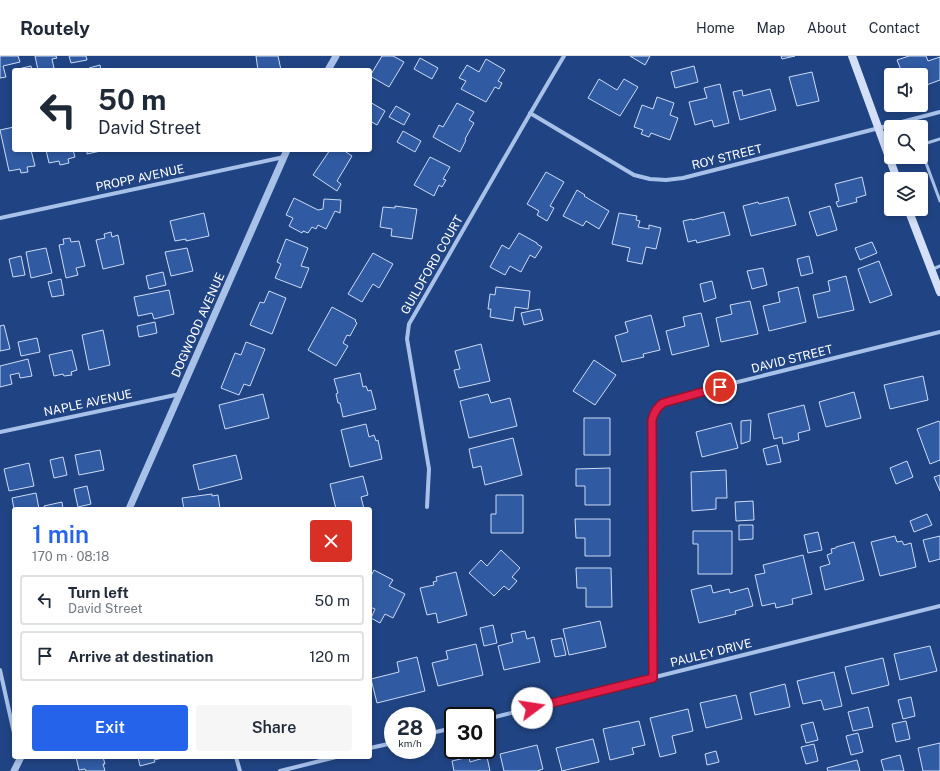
<!DOCTYPE html>
<html lang="en">
<head>
<meta charset="utf-8">
<style>
  :root { --surface:#fff; --page:#f6f6f7; --text:#1f2937; --muted:#747a83; --line:#e0e1e3; --accent:#2563eb }
  body { margin:0; font-family:"Public Sans",sans-serif; background:var(--page); color:var(--text); height:100vh; display:flex; flex-direction:column; font-size:15px; white-space:nowrap }
  * { box-sizing:border-box; margin:0 }
  p { font-size:13px; color:var(--muted) }
  .icon { flex:none; width:22px; height:22px; fill:none; stroke:currentColor; stroke-width:2; stroke-linecap:round; stroke-linejoin:round }
  .map { position:relative; flex:1; overflow:hidden }
  .side { position:absolute; left:12px; top:451px; width:360px; height:252px; display:flex; flex-direction:column; background:var(--surface); border-radius:4px; box-shadow:0 2px 6px #0003 }
  .side>* { flex:none }
  .top-card { position:absolute; left:12px; top:12px; width:360px; height:84px; border-radius:4px; box-shadow:0 2px 6px #0003; background:#fff; color:var(--text); overflow:hidden }
  .controls { position:absolute; left:884px; top:12px; display:grid; gap:8px }
  .controls a { display:grid; place-items:center; width:44px; height:44px; border-radius:4px; background:var(--surface); box-shadow:0 2px 6px #0003; font-size:20px }
  .speed { position:absolute; left:384px; top:651px; display:flex; gap:8px; font-size:20px; font-weight:700; text-align:center }
  .speed>* { display:grid; place-content:center; width:52px; height:52px; border-radius:50%; background:var(--surface); box-shadow:0 2px 6px #0003; line-height:1 }
  .speed small { font-size:10px; font-weight:400 }
  .speed .limit { border:2px solid #111; border-radius:6px; background:#fff; color:#111 }
  .pin { position:absolute; display:grid; place-items:center; width:34px; height:34px; color:#fff; margin:-17px; border:2px solid #fff; border-radius:50%; box-shadow:0 1px 4px #0007 }
  .me { position:absolute; width:44px; margin:-22px; rotate:76deg; stroke-linejoin:round; filter:drop-shadow(0 0 3px #0008) }
  .turn { display:flex; align-items:center; gap:14px; height:84px; padding:0 20px; font-size:18px }
  .turn .icon { width:52px; height:52px; stroke-width:2.5 }
  .turn b { display:block; font-size:28px; line-height:34px }
  .round { display:grid; place-items:center; flex:none; width:42px; height:42px; border-radius:4px; background:var(--page) }
  .summary { display:flex; align-items:center; justify-content:space-between; height:68px; padding:0 20px }
  h1 { font-size:24px; font-weight:600; line-height:30px; color:var(--accent) }
  .cta { display:flex; gap:8px; margin-top:auto; padding:8px 20px }
  .cta a { flex:1; height:46px; border-radius:4px; background:var(--accent); color:#fff; font-size:16px; font-weight:600; line-height:46px; text-align:center }
  .cta a+a { background:var(--page); color:var(--text) }
  ul { padding:0; list-style:none }
  li { display:flex; align-items:center; gap:12px; height:50px; margin:0 8px 6px; padding:0 12px; border:2px solid var(--line); border-radius:4px }
  li div { flex:1 }
  li b { display:block; font-size:15px }
  li em { font-style:normal }
  header { display:flex; align-items:center; gap:24px; box-sizing:border-box; height:56px; padding:0 20px; background:var(--surface); border-bottom:1px solid var(--line) }
  header strong { font-size:19px }
  nav { display:flex; gap:22px; margin-inline-start:auto; font-size:14px }
  .map>svg:first-child { display:block }
  .building { fill:#305aa1; stroke:#ccdcf7 }
  .lines { fill:none; stroke-linecap:round; stroke-linejoin:round }
  .service { stroke:#a8c1e9; stroke-width:3 }
  .minor { stroke:#a8c1e9; stroke-width:4 }
  .tertiary { stroke:#a8c1e9; stroke-width:7 }
  .secondary { stroke:#d3e0f7; stroke-width:8 }
  .route-casing { stroke:#92132f; stroke-width:10 }
  .route { stroke:#e11d48; stroke-width:7 }
  .labels { text-anchor:middle; dominant-baseline:central; stroke-width:4; stroke-linejoin:round; paint-order:stroke }
  .street-label { font-size:12px; fill:#fff; stroke:#204483 }
</style>
</head>
<body>
<header>
<strong>Routely</strong>
<nav><a>Home</a><a>Map</a><a>About</a><a>Contact</a></nav>
</header>
<div class="map">
<svg width="940" height="715" viewBox="0 0 940 715">
  <rect width="100%" height="100%" fill="#204483"/>
  <!-- building -->
  <path class="building" d="M0 0H18L20 6 3 10 6 21 0 22Z
    M35 0H56L57 2 52 3 54 12 44 14H38Z
    M69 0H86L87 4 71 7Z
    M256 0H278L281 14H258Z
    M382 0H393L404 6 389 31 370 20Z
    M630 0H650L645 9Z
    M781 0H795L782 3Z
    M909 0H926L928 5 940 1V24L921 31V19H903L897 4Z
    M420 2 438 12 432 23 414 13Z
    M486 3 505 14 498 25 502 27 499 33 495 31 486 46 461 33 466 25 459 22 467 9 479 16Z
    M100 9 101 14H89V12Z
    M31 10 32 14H19L18 13Z
    M694 10 698 26 675 32 671 16Z
    M812 16 819 45 797 50 789 21Z
    M599 23 617 34 624 23 638 31 620 60 588 42Z
    M720 28 729 67 714 71 712 64 695 69 689 46 707 42 704 32Z
    M770 33 776 54 740 64 733 36 742 34 743 40Z
    M657 41 674 47 670 59 678 62 670 84 651 77 649 81 641 78 643 74 634 71 642 49 653 53Z
    M370 46 385 55 377 69 370 65Z
    M457 47 474 56 469 64 474 67 465 83 466 84 460 96 433 81 439 69 443 71Z
    M396 50 410 58 404 69 389 61Z
    M14 71V94H31L35 110 27 111 28 116 21 117 20 113 9 115 0 74Z
    M403 75 421 85 415 96 397 86Z
    M46 94H73L75 101 68 103 69 107 60 109 59 105 49 107Z
    M87 94H105L87 98Z
    M330 94H343L352 100 337 125 341 128 337 135 313 119Z
    M430 101 450 111 443 123 446 124 442 131 439 129 434 140 414 129Z
    M546 116 564 126 550 150 554 152 547 165 537 159 539 155 527 148Z
    M862 121 866 139 856 142 857 146 838 151 836 146 839 145 835 128Z
    M577 134 585 139 584 140 609 155 599 173 586 165 583 170 563 160Z
    M788 141 796 169 751 180 743 150 758 146 759 148Z
    M294 142 318 154 323 153 324 143 341 144 340 157 335 155 326 173 318 169 316 173 312 171 308 177 303 175 302 177 289 170 293 162 286 159Z
    M395 150 417 153 412 183 391 180 392 173 380 171 383 151 395 152Z
    M830 150 837 174 817 180 809 156Z
    M724 156 730 179 697 187 696 184 688 186 683 165 692 163V164Z
    M204 157 209 180 186 185V183L175 185 170 165Z
    M619 157 637 160 636 164 640 165 638 171 649 173V169L661 172 656 193 646 191 642 208 627 205 630 192 612 188Z
    M111 176 112 181 118 179 124 208 103 213 96 184 105 182 104 178Z
    M519 177 537 187V188L542 191 535 202 530 199 521 216 510 210 505 219 490 211 502 189 509 193Z
    M70 182 71 186 79 185 85 210 76 212 78 219 66 222 59 189 64 188 63 183Z
    M286 183 308 192 301 210 309 212 301 232 275 222 281 208 277 206Z
    M872 186 877 197 860 204 855 192Z
    M46 192 52 217 31 222 26 196Z
    M187 192 193 215 171 220 165 196Z
    M373 197 393 208 379 232 373 228 362 246 348 238Z
    M21 200 25 219 13 221 9 203Z
    M809 200 813 217 801 220 797 203Z
    M879 205 892 239 870 247 858 213Z
    M763 212 767 229 752 233 747 215Z
    M163 216 166 229 149 233 146 220Z
    M846 220 854 254 818 262 813 239 830 235 828 225Z
    M61 223 64 239 52 241 48 226Z
    M712 225 716 242 704 246 700 228Z
    M496 231 530 235 528 253 515 251 513 265 490 261 491 253H488L490 238 495 239Z
    M798 231 806 266 769 275 763 250 780 246 778 236Z
    M169 234 174 258 154 263 152 257 138 260 134 241Z
    M269 235 286 242 272 278 250 269 260 246 264 247Z
    M750 245 758 278 721 286 716 262 732 258 730 249Z
    M332 251 356 264 355 265 357 267 350 280 347 279 343 287 348 290 336 310 308 294Z
    M540 253 543 264 524 269 521 257Z
    M701 257 709 290 672 299 666 275 685 270 683 261Z
    M651 259 660 294 643 298 644 301 622 306 615 280 628 276 625 266Z
    M155 266 157 277 139 281 137 270Z
    M4 269 10 293 0 295V270Z
    M103 274 110 309 89 314 82 279Z
    M37 282 40 296 21 300 18 286Z
    M246 286 265 293 250 330 244 328 239 339 221 332 235 297 241 299Z
    M481 288 490 325 459 332 454 314 460 313 455 295Z
    M72 294 77 314 71 316 72 319 64 320 63 318 54 320 49 299Z
    M28 303 32 320 20 322 19 317 10 319 12 328 0 331V310Z
    M594 304 616 319 595 349 573 335Z
    M360 317 363 331 366 330 368 335 371 334 376 353 343 361 340 347H338L336 338 338 337 334 323Z
    M923 320 928 344 890 353 884 329Z
    M854 336 861 362 826 371 819 346Z
    M263 338 269 362 225 373 219 349Z
    M488 338 491 347 510 342 517 370 469 382 460 345Z
    M804 349 810 374 798 377 799 384 783 388 782 381 774 383 768 358Z
    M584 362H610V399H584Z
    M751 364 750 385 741 388V365Z
    M939 365 940 367V404L930 408 917 373Z
    M731 367 738 392 702 401 696 376Z
    M366 368 369 381 374 379 376 385 378 384 382 403 350 411 341 374Z
    M513 382 522 419 485 429 481 410 473 412 469 393Z
    M777 389 781 406 767 409 763 393Z
    M100 394 104 414 79 419 75 399Z
    M236 399 242 423 199 434 193 409Z
    M63 401 67 419 54 422 50 404Z
    M907 405 913 421 896 428 890 412Z
    M29 407 34 430 9 435 4 413Z
    M610 412V449H585V430H576V413Z
    M726 414 727 442H716V453L692 455 691 416Z
    M940 419V435L934 421Z
    M363 420 368 439 361 441 364 453H336L330 428Z
    M87 430 91 448 78 451 74 433Z
    M36 437 39 453H14L12 442Z
    M212 438V440L218 439 220 453H184L182 442Z
    M496 439H523V477H491V458H496Z
    M753 445 754 464 736 465 735 446Z
    M62 446 63 453H45L44 450Z
    M927 458 932 469 914 476 910 465Z
    M575 463H610V500H585V482H576Z
    M739 469H753V483L739 484Z
    M693 475H732V518H698V488H693Z
    M818 476 822 494 808 497 804 479Z
    M895 480 897 486 902 485 904 489 911 487 916 511 880 520 871 486Z
    M940 480V503L929 506 923 484Z
    M854 486 864 524 825 534 820 511 830 508 827 499 832 497 831 493 836 492V491Z
    M501 494 520 512 512 521 517 525 509 534 504 530 494 540 469 517 481 504 487 510Z
    M803 499 812 538 792 543 793 548 776 552 775 547 762 550 755 519 765 517 763 509Z
    M576 512H611L612 551H586V532H577Z
    M374 514 393 524 389 530 405 538 393 562 385 558 380 567 371 562 375 553 370 551V522Z
    M456 516 467 559 438 567 436 557 427 559 420 532 434 529 433 526 437 525 436 521Z
    M711 529 713 537 729 533 730 537 748 532 753 550 735 555 736 558 699 567 691 534Z
    M600 565 606 591 569 599 563 573Z
    M493 569 497 587 484 590 480 572Z
    M525 575 527 583 534 581 540 606 504 614 498 590 513 586 511 578Z
    M562 582 566 599 555 601 551 584Z
    M476 588 483 619 438 630 432 607 448 603 446 595Z
    M930 590 937 615 900 624 894 598Z
    M417 601 425 635 377 647 371 623 399 616 397 606Z
    M883 602 889 629 852 638 845 611Z
    M834 616 842 650 824 654 821 644 803 648 797 625Z
    M785 628 790 651 755 659 750 637Z
    M736 639 742 663 706 672 700 647Z
    M911 641 915 660 903 663 898 644Z
    M868 651 873 671 853 675 848 656Z
    M688 653 693 675 672 680 676 697 660 701 650 662Z
    M639 665 645 689 632 692 634 698 610 704 603 673Z
    M906 665 910 683 896 686 892 668Z
    M813 666 818 684 806 687 801 669Z
    M858 677 863 696 851 699 846 680Z
    M593 683 599 706 562 715 556 692Z
    M940 687V715H923L918 692Z
    M814 688 818 705 806 708 801 691Z
    M537 689 543 713 537 715H504L500 698Z
    M716 695 719 706 707 709 705 698Z
    M900 699 904 715H884L881 704Z
    M76 701H103L105 708H103L105 715H86L85 713 79 714Z
    M138 701H167L154 704 155 706 140 710Z
    M469 701 470 706 487 701 490 715H454L452 705Z
    M857 704 860 715H828L827 712Z"/>
  <g class="lines">
    <!-- service -->
    <path class="service" d="M940 83 927 87 922 91 923 99 940 145
      M933 213 940 210"/>
    <!-- minor -->
    <path class="minor" d="M530 57 634 119 650 123 666 124 683 122 879 72 940 56
      M0 162 284 101
      M0 376 180 338
      M427 451 429 413 407 283 409 268C461 179 511 89 564 0
      M0 614 14 677
      M653 622 652 363C654 354 659 348 668 345L705 334 940 276
      M487 663 940 550
      M427 678 453 672
      M370 692 393 687
      M236 701 240 715
      M280 715 336 701"/>
    <!-- tertiary -->
    <path class="tertiary" d="M328 14 336 0
      M129 453 287 94
      M14 715 21 701"/>
    <!-- secondary -->
    <path class="secondary" d="M852 0 897 123
      M908 153 940 236"/>
  </g>
  <g class="lines">
    <!-- route casing -->
    <g class="route-casing">
      <path id="route" d="M532 652 653 622 652 364C654 356 657 351 663 347L720 331"/>
    </g>
    <!-- route -->
    <use href="#route" class="route"/>
  </g>
  <g class="labels">
    <!-- street labels -->
    <g class="street-label">
      <text transform="translate(727 101) rotate(-14)">ROY STREET</text>
      <text transform="translate(140 122) rotate(-12)">PROPP AVENUE</text>
      <text transform="translate(432 209) rotate(-60)">GUILDFORD COURT</text>
      <text transform="translate(198 269) rotate(-66)">DOGWOOD AVENUE</text>
      <text transform="translate(792 303) rotate(-14)">DAVID STREET</text>
      <text transform="translate(88 347) rotate(-12)">NAPLE AVENUE</text>
      <text transform="translate(711 597) rotate(-14)">PAULEY DRIVE</text>
    </g>
  </g>
</svg>
<div class="controls">
<a><svg class="icon" aria-label="sound" viewBox="0 0 24 24"><path d="M4 9h4l5-4v14l-5-4H4zM17 9q2 3 0 6"/></svg></a>
<a><svg class="icon" aria-label="search" viewBox="0 0 24 24"><circle cx="10" cy="10" r="6"/><path d="M15 15l6 6"/></svg></a>
<a><svg class="icon" aria-label="layers" viewBox="0 0 24 24"><path d="M12 4l9 5-9 5-9-5zM3 14l9 5 9-5"/></svg></a>
</div>
<div class="speed"><div>28<small>km/h</small></div><div class="limit">30</div></div>
<div class="pin" style="left:720px;top:331px;background:#d93025"><svg class="icon" aria-label="arrive" viewBox="0 0 24 24"><path d="M6 21V4h12l-3 4 3 4H6"/></svg></div>
<svg class="me" style="left:532px;top:652px" viewBox="-20 -20 40 40"><circle r="19" fill="#fff"/><path d="M0-13L10 11 0 6-10 11z" fill="#e11d48"/></svg>
<div class="top-card">
<div class="turn"><svg class="icon" aria-label="left" viewBox="0 0 24 24"><path d="M17 20v-9H6M10 6l-5 5 5 5"/></svg><div><b>50 m</b>David Street</div></div>
</div>
<section class="side">
<div class="summary"><div><h1>1 min</h1><p>170 m · 08:18</p></div><a class="round" style="background:#d93025;color:#fff"><svg class="icon" aria-label="close" viewBox="0 0 24 24"><path d="M6 6l12 12M18 6L6 18"/></svg></a></div>
<ul>
<li><svg class="icon" aria-label="left" viewBox="0 0 24 24"><path d="M17 20v-9H6M10 6l-5 5 5 5"/></svg><div><b>Turn left</b><p>David Street</p></div><em>50 m</em></li>
<li><svg class="icon" aria-label="arrive" viewBox="0 0 24 24"><path d="M6 21V4h12l-3 4 3 4H6"/></svg><div><b>Arrive at destination</b></div><em>120 m</em></li>
</ul>
<div class="cta"><a>Exit</a><a>Share</a></div>
</section>
</div>
</body>
</html>
